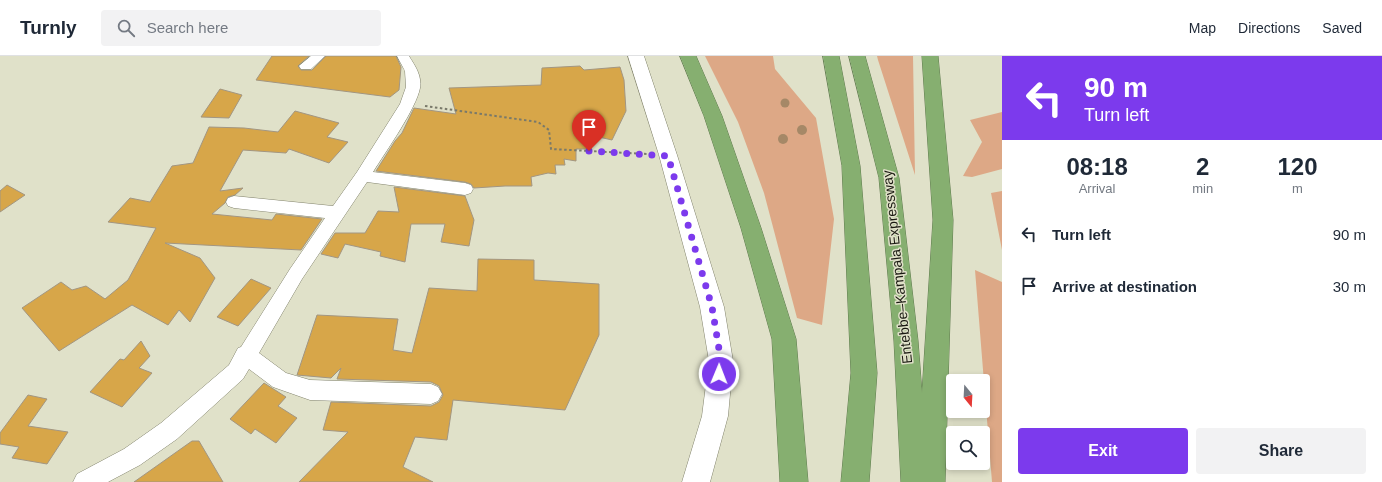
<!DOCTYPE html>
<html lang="en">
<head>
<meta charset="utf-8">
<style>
  :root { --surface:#fff; --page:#f2f2f3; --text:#1f2937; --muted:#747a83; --line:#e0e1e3; --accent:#7c3aed }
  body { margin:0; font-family:Helvetica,sans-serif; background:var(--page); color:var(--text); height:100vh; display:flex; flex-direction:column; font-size:15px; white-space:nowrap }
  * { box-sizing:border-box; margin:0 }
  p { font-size:13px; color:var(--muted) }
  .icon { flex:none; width:22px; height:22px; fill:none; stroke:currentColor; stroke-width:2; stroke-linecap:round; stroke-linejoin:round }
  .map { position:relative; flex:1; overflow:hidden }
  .side { display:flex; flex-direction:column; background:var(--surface); width:380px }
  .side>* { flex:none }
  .hud { background:#7c3aed; color:#fff; overflow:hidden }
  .needle { width:26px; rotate:162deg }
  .controls { position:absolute; left:946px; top:318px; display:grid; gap:8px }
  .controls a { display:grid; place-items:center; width:44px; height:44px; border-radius:4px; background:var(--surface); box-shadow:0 2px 6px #0003; font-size:20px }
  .pin { position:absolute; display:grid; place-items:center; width:34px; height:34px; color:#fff; margin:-41px -17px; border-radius:50% 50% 50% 0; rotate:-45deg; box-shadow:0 0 4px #0007 }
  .pin .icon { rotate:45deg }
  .me { position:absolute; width:44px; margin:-22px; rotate:1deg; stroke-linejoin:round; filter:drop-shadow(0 0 3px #0008) }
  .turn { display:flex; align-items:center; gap:14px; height:84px; padding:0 16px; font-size:18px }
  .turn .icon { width:52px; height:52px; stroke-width:2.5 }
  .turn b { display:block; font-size:28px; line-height:34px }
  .eta { display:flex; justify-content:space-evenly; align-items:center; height:68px; text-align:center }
  .eta b { font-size:24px; font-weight:700; line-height:28px }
  .button { display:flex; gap:8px; margin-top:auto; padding:8px 16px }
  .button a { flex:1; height:46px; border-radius:4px; background:var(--accent); color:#fff; font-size:16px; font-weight:700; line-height:46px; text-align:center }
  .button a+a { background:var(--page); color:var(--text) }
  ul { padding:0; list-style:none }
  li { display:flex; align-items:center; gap:12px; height:52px; padding:0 16px }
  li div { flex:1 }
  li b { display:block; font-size:15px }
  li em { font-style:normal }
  header { display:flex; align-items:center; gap:24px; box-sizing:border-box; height:56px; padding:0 20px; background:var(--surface); border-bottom:1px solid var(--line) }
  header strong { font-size:19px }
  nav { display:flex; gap:22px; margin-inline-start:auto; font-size:14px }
  .search { width:280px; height:36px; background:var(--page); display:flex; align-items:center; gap:10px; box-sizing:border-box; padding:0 14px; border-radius:4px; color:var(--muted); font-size:15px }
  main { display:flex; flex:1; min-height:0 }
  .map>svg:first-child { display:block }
  .green { fill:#dda886 }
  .building { fill:#d7a649; stroke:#a29682 }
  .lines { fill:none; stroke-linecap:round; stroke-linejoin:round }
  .minor-casing { stroke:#82836d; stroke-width:1 }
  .tertiary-casing { stroke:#82836d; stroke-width:1 }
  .motorway-casing { stroke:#607b4f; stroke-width:1 }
  .path { stroke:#79796a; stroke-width:2; stroke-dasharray:2.5 2.5; stroke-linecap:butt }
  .minor { fill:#fff; fill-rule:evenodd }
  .tertiary { fill:#fff; fill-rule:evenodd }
  .motorway { fill:#86af70; fill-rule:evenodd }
  .tree { fill:#a58867 }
  .route { stroke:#7c3aed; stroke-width:7; stroke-dasharray:0 12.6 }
  .labels { text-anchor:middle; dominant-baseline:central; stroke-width:3; stroke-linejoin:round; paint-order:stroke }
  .street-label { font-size:14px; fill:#1a1a12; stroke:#e0e1c9 }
</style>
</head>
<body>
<header>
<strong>Turnly</strong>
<div class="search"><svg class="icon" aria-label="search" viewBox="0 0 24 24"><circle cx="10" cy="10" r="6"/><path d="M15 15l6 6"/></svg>Search here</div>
<nav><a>Map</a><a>Directions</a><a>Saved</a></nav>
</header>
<main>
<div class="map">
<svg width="1002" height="426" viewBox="0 0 1002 426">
  <rect width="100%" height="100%" fill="#e0e1c9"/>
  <!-- green -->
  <path class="green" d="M705 0H773L775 13 816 62 834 163 822 269 797 262 764 137 738 66Z
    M877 0H913L915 119 878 4Z
    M1002 56V113L972 121 963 120 982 86 970 64Z
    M1002 135V194L991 137Z
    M975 214 1002 226V426H992Z"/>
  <!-- building -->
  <path class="building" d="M272 0H309L298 10 301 14H312L326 0H396L401 11 399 34 390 41 256 24Z
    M580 10 584 14 620 11 624 24 626 55 612 84 590 79 591 93H576V105L564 103 565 109H555L556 118 548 117 531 121 532 130H505L474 132 471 128 465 126 376 115 395 85 402 77 414 52 456 58 449 32 541 29 542 12Z
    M220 33 242 39 229 62 201 61Z
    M295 55 339 67 327 81 348 86 329 107 289 93 286 97 243 94 220 135 243 132 235 139 228 141 225 147 212 158 272 164 276 158 322 163 301 194 165 187 200 202 215 222 190 266 179 254 168 269 132 249 59 295 22 252 61 226 72 234 86 230 105 243 128 224 156 172 108 166 130 142 150 146 172 110 193 107 209 71 244 72 278 76Z
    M7 129 25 139 0 156V135Z
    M394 131 465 140 474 164 469 190 441 186 445 168H411L405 206 380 200 381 196 345 188 338 202 321 198 335 177H365L378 155 399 156Z
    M478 203 534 204V224L599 228V279L565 354 453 344 447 384 415 381 403 411 433 426H299L348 376 323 374 331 346 431 350 439 346 443 339 439 330 431 326 337 323 341 312 331 322 297 319 317 259 398 263 393 294 412 297 429 232 477 235Z
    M251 223 271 232 238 270 217 261Z
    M141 285 150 300 139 312 152 317 122 351 90 336 120 303 124 304Z
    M264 327 286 341 278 350 297 362 276 387 255 373 251 378 230 363Z
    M28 339 47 343 28 370 68 376 47 408 12 402 19 391 0 388V377Z
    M192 385H199L223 426H134Z"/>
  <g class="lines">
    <!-- minor casing -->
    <g class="minor-casing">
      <path id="minor" d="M311 0H325L311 13H301L299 10Z
        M397 0H409C415 10 422 19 420 32 416 53 386 95 373 116L465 127 471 129 473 133 471 137 465 139 367 126 302 223 259 297 286 317 310 324 431 328 438 331 442 338 438 345 431 348 310 344 273 331 249 313 243 323 177 383 140 409 108 426H73L77 418 124 393 161 367 229 309 238 292 241 291 290 213 325 162 234 152 228 150 226 146 228 142 234 140 333 150 357 116 400 48 406 31 405 15Z"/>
    </g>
    <!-- tertiary casing -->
    <g class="tertiary-casing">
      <path id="tertiary" d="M628 0H644L677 99 724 251 733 305 728 360 710 426H682L702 360 709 305 700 251 659 99Z"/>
    </g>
    <!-- motorway casing -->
    <g class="motorway-casing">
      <path id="motorway" d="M680 0H696L722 60 761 172 796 283 808 426H780L772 283 741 172 704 60Z
        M823 0H839L860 110 877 317 869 426H841L851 317 842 110Z
        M849 0H865L899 122 918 285 922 337 933 164 922 0H938L953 164 945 426H901L894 285 879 122Z"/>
    </g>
    <!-- path -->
    <path class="path" d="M425 50 538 66 549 74 551 93 647 98"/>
    <!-- minor -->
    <use href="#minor" class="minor"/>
    <!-- tertiary -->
    <use href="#tertiary" class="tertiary"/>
    <!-- motorway -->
    <use href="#motorway" class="motorway"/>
  </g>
  <!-- trees -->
  <g class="tree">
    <circle cx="785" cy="47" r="4.5"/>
    <circle cx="802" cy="74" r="5"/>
    <circle cx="783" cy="83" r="5"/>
  </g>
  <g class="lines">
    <!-- route -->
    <path class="route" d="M589 95 668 100 712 251 721 305 719 318"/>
  </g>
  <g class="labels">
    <!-- street labels -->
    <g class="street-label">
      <text transform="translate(897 211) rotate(-96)">Entebbe–Kampala Expressway</text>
    </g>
  </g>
</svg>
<div class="controls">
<a><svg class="needle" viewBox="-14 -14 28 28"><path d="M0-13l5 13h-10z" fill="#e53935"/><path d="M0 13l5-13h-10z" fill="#747a83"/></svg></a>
<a><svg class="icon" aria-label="search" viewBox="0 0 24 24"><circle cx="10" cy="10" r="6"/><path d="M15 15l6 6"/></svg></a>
</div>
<div class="pin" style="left:589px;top:95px;background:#d93025"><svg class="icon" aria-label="arrive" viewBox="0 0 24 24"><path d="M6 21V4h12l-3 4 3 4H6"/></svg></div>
<svg class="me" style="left:719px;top:318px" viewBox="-20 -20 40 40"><circle r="17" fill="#7c3aed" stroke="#fff" stroke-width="3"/><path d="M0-11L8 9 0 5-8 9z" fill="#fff"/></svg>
</div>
<section class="side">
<div class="hud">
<div class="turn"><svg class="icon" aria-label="left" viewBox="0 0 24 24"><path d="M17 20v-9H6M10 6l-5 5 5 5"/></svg><div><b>90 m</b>Turn left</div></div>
</div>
<div class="eta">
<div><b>08:18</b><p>Arrival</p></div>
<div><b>2</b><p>min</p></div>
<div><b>120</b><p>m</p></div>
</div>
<ul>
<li><svg class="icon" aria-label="left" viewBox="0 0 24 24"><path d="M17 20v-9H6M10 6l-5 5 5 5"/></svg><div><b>Turn left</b></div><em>90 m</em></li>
<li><svg class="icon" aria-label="arrive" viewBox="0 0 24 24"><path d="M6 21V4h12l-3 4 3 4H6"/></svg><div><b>Arrive at destination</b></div><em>30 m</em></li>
</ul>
<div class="button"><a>Exit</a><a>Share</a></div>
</section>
</main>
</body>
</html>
